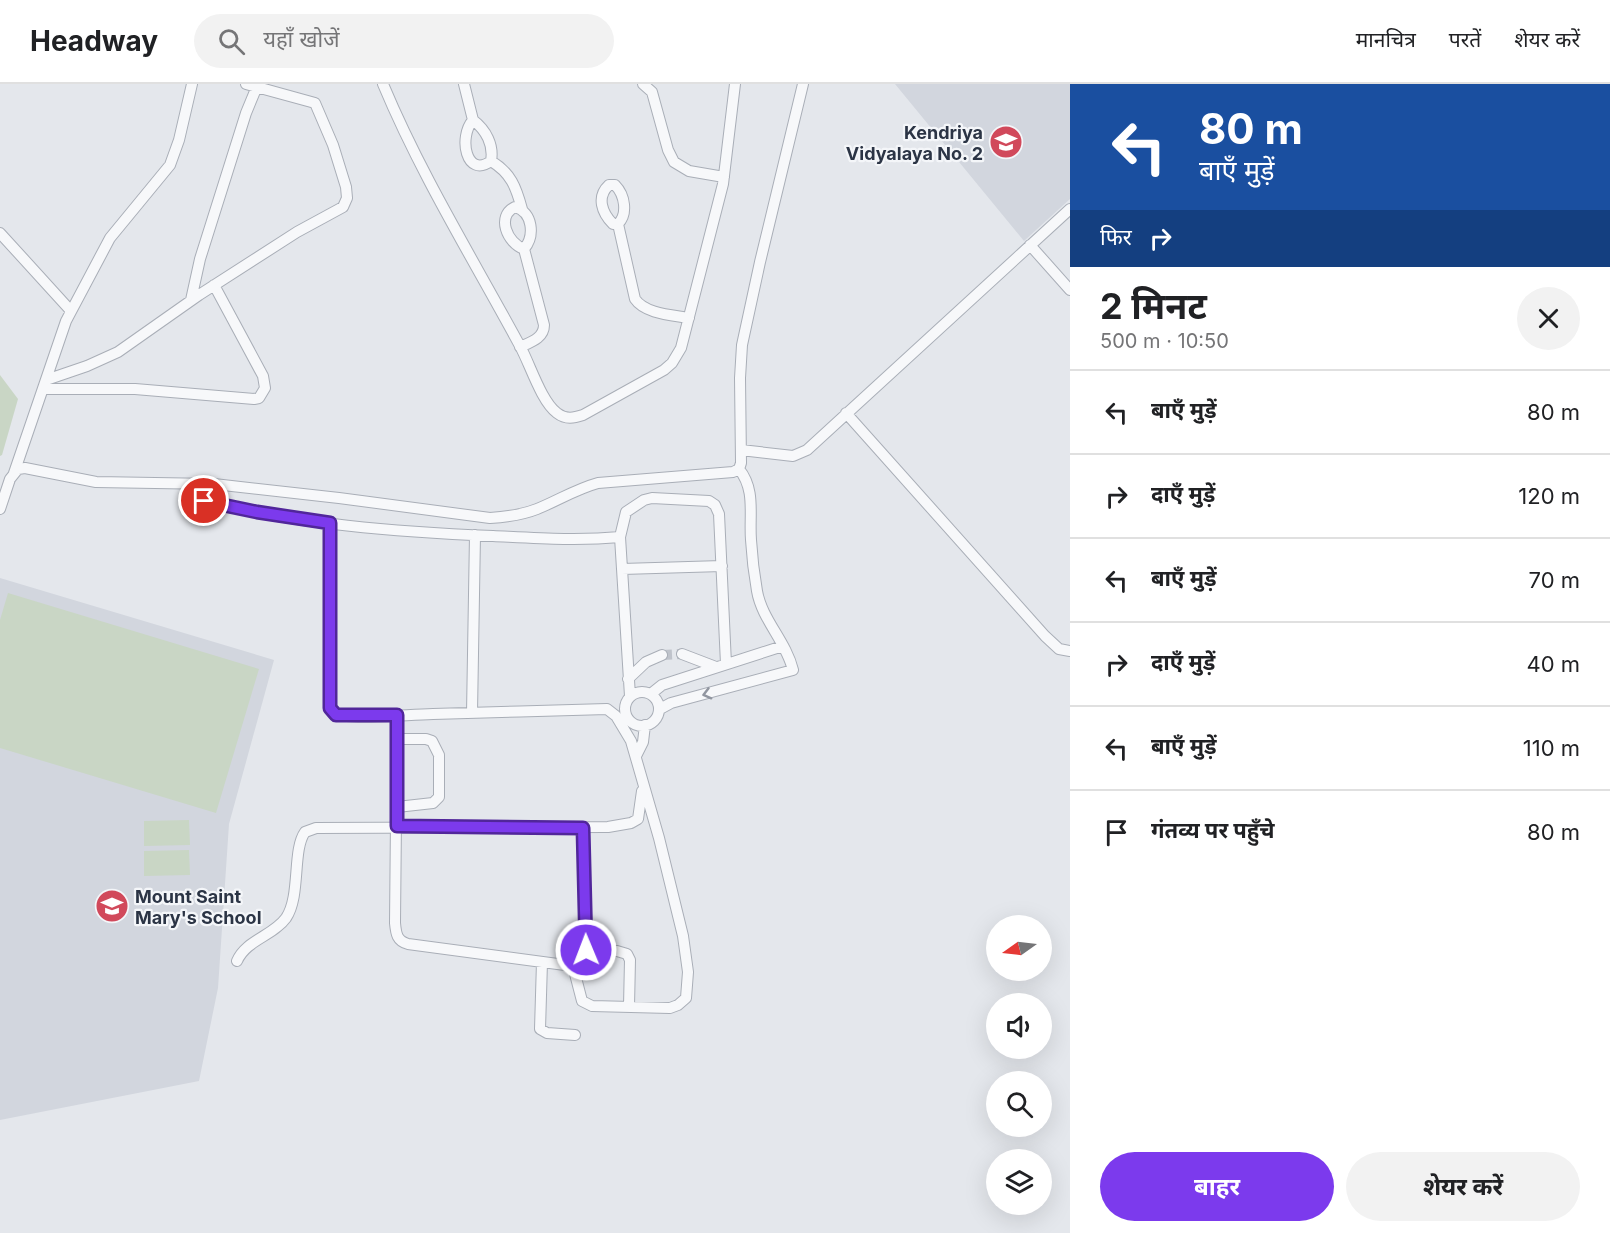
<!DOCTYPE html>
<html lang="hi">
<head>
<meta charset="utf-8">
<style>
  :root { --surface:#fff; --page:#f2f2f2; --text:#202124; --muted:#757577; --line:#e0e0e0; --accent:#7c3aed }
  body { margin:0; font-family:Inter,"Noto Sans Devanagari",sans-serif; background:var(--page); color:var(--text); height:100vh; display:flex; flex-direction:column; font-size:22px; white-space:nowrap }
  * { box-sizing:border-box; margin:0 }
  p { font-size:20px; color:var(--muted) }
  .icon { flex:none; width:33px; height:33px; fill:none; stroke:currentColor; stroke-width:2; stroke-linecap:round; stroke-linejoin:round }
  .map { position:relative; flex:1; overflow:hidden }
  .side { display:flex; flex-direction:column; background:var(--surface); width:540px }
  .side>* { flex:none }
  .hud { background:#1a4fa0; color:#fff; overflow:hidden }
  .needle { width:39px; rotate:256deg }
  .controls { position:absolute; left:986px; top:831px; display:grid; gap:12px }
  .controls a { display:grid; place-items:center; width:66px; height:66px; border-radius:50%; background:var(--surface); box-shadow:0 6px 24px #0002; font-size:30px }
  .pin { position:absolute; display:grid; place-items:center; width:51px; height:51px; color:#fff; margin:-26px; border:3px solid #fff; border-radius:50%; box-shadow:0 2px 6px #0007 }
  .me { position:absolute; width:66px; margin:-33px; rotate:359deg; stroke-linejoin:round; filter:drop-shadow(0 0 4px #0008) }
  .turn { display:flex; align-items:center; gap:21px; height:126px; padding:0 30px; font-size:27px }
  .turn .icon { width:78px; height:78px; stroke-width:2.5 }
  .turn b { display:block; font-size:42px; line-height:51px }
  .then { display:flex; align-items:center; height:57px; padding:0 30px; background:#0003; gap:12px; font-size:22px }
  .round { display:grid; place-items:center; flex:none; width:63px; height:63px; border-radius:32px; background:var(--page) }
  .headline { display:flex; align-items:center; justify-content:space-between; height:102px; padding:0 30px }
  h1 { font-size:36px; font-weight:700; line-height:45px }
  .primary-button { display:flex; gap:12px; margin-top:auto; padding:12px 30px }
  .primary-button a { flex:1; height:69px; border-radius:36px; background:var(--accent); color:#fff; font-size:24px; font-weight:700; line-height:69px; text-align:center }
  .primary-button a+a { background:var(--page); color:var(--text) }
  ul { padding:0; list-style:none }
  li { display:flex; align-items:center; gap:18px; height:84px; padding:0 30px; border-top:2px solid var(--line) }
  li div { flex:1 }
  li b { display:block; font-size:22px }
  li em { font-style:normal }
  header { display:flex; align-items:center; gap:36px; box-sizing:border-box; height:84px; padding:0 30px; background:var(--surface); border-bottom:2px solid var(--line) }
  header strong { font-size:28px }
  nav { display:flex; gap:33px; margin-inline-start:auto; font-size:21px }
  .search { width:420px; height:54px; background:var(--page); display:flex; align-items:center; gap:15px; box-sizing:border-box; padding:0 21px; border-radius:33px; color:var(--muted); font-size:22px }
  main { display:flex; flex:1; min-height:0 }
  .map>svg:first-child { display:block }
  .built { fill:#d2d6de }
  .green { fill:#c9d6c5 }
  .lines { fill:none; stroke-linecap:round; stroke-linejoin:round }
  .minor-tunnel { stroke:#bfc3cb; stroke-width:10; stroke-dasharray:10 5; stroke-linecap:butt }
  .minor-casing { stroke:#a9aeb7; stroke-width:12 }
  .minor { stroke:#f7f8fa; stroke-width:10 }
  .oneway { stroke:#9196a0 }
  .route-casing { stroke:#51269a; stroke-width:15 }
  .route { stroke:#7c3aed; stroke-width:10 }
  .labels { text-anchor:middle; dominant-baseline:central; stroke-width:4.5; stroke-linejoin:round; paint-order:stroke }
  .poi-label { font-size:18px; font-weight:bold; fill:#2b3445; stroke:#f4f6f9; text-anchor:end }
</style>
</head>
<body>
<header>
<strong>Headway</strong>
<div class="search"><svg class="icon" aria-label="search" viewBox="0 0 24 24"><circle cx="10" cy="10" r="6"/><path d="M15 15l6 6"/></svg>यहाँ खोजें</div>
<nav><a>मानचित्र</a><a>परतें</a><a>शेयर करें</a></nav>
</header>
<main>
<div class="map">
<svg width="1070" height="1149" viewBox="0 0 1070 1149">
  <rect width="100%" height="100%" fill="#e4e7ec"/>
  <!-- built -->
  <path class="built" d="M895 0H1070V115L1024 157Z
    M0 494 274 576 229 740 218 904 199 997 0 1036Z"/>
  <!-- green -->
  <path class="green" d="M0 291 18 315 2 371 0 372Z
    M8 509 259 585 216 729 0 664V536Z
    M189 736 190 761 144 762V737Z
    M189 766 190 791 144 792V767Z"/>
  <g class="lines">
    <!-- minor-tunnel -->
    <path class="minor-tunnel" d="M662 571 682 570"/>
    <!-- minor casing -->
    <g class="minor-casing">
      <path id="minor" d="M383 0C421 91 473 175 520 262 530 280 541 317 557 329 566 336 574 334 583 331L664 286 672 279 681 264 723 100 735 0
        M464 0 473 36C458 53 466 95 491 77
        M643 0 652 8 668 66 674 78 689 87 724 93
        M473 36C486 46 494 61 491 77
        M491 77C511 89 516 103 522 125
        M618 140H613C602 129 596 113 609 101H615C625 111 628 130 618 140L635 215C645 230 673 231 689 234
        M0 149 71 227
        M1030 161 1070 206
        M191 216 200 175 246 29 258 0
        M520 263C531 258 544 254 544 241L524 165C507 159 496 132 515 123 533 128 535 152 524 165
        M46 296 87 282 118 268 199 211 297 148 343 123 347 114 346 103 333 61 315 19 246 0
        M43 305H135L254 315 259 314 265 304 263 292 214 201
        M846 329 1045 552 1059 565 1070 567
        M741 366 793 372 807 366 1070 125
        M14 389 66 237 110 154 170 81 179 56 192 0
        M204 417C298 440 396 448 493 452 535 454 577 457 620 453L626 428 644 416 652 414 709 417 715 421 719 430 726 580
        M0 425 10 395 18 385 25 384 96 398 214 400 339 414 490 434C505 433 522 431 537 425 557 417 576 405 598 399L733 388 739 385 741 379 740 294 742 261 760 178 803 0
        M330 439 329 616 330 624 336 631C367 635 401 631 433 630 491 628 549 627 607 625L616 632 631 657 659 754 683 852 688 888 686 914 678 921 670 924 592 922 582 917 574 886 565 881 408 860C397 857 396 850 395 839L397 631
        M620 453 630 612
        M622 485 722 482
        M682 570 716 583
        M628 595 646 578 662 571
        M625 625a17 17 0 1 1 34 0a17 17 0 1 1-34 0Z
        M652 609 662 601 783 562
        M660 625 671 619 793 586C786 557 762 536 757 507 754 490 752 473 751 456 749 431 756 406 739 385
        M472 629 475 451
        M397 655H426L432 657 439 671V713L433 719 397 723
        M636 672 643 658 645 641
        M587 866 617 867 627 870 630 876 629 922
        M237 877C246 856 273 852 286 834 301 812 292 766 305 748L316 744 608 743 631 739 638 735 642 707
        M542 878 540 945 547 949 575 951
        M571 882 583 875 587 866 583 744"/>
    </g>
    <!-- minor -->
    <use href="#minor" class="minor"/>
  </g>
  <!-- one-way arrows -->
  <defs><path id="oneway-chevron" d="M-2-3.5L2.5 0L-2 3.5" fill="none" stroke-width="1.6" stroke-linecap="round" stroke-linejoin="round" transform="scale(1.5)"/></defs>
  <use class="oneway" href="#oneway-chevron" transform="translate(707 610) rotate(165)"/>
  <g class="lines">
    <!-- route casing -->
    <g class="route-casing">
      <path id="route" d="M204 417 257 428 330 439V624L336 631H397V742L583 744 586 866"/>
    </g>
    <!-- route -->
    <use href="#route" class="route"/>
  </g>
  <!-- icons -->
  <defs>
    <g id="school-disc" transform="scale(1.725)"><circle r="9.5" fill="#d1495b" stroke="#f4f6f9"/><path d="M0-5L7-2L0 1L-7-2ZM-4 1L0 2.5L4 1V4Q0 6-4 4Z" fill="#fff"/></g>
  </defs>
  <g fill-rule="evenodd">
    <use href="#school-disc" x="1006" y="58"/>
    <use href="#school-disc" x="112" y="822"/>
  </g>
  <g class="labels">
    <!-- poi labels -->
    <g class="poi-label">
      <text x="983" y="48">Kendriya<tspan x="983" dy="21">Vidyalaya No. 2</tspan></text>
      <text x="135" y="812" text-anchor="start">Mount Saint<tspan x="135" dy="21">Mary's School</tspan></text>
    </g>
  </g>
</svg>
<div class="controls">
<a><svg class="needle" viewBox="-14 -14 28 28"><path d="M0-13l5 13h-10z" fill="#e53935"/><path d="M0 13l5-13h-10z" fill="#757577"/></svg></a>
<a><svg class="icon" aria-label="sound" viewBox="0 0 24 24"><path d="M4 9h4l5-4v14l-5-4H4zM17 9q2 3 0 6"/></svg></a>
<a><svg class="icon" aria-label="search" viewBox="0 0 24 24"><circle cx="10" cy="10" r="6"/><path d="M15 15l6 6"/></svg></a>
<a><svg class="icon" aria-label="layers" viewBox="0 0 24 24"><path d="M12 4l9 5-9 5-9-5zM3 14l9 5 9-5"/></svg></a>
</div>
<div class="pin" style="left:204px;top:417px;background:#d93025"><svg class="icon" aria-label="arrive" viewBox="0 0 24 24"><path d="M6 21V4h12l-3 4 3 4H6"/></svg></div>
<svg class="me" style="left:586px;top:866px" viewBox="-20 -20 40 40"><circle r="17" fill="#7c3aed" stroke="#fff" stroke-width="3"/><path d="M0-11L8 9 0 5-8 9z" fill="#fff"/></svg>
</div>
<section class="side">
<div class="hud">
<div class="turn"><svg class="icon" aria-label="left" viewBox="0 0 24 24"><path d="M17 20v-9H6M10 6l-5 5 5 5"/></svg><div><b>80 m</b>बाएँ मुड़ें</div></div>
<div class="then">फिर<svg class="icon" aria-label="right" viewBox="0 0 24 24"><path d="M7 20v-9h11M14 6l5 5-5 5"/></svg></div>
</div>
<div class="headline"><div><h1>2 मिनट</h1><p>500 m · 10:50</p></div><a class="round"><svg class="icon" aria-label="close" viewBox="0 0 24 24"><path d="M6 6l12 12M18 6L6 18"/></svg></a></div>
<ul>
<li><svg class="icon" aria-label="left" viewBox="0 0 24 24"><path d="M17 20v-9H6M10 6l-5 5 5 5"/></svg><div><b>बाएँ मुड़ें</b></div><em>80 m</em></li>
<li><svg class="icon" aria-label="right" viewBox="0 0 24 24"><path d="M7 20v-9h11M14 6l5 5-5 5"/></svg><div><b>दाएँ मुड़ें</b></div><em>120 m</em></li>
<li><svg class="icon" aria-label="left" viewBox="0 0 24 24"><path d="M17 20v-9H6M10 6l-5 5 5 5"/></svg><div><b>बाएँ मुड़ें</b></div><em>70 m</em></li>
<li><svg class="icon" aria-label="right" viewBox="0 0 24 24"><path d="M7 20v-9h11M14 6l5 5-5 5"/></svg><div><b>दाएँ मुड़ें</b></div><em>40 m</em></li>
<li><svg class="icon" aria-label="left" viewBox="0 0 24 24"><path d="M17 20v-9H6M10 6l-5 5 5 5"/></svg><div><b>बाएँ मुड़ें</b></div><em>110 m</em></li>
<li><svg class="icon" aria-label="arrive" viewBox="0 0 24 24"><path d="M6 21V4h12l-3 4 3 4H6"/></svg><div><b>गंतव्य पर पहुँचे</b></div><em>80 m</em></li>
</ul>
<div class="primary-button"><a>बाहर</a><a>शेयर करें</a></div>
</section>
</main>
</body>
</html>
